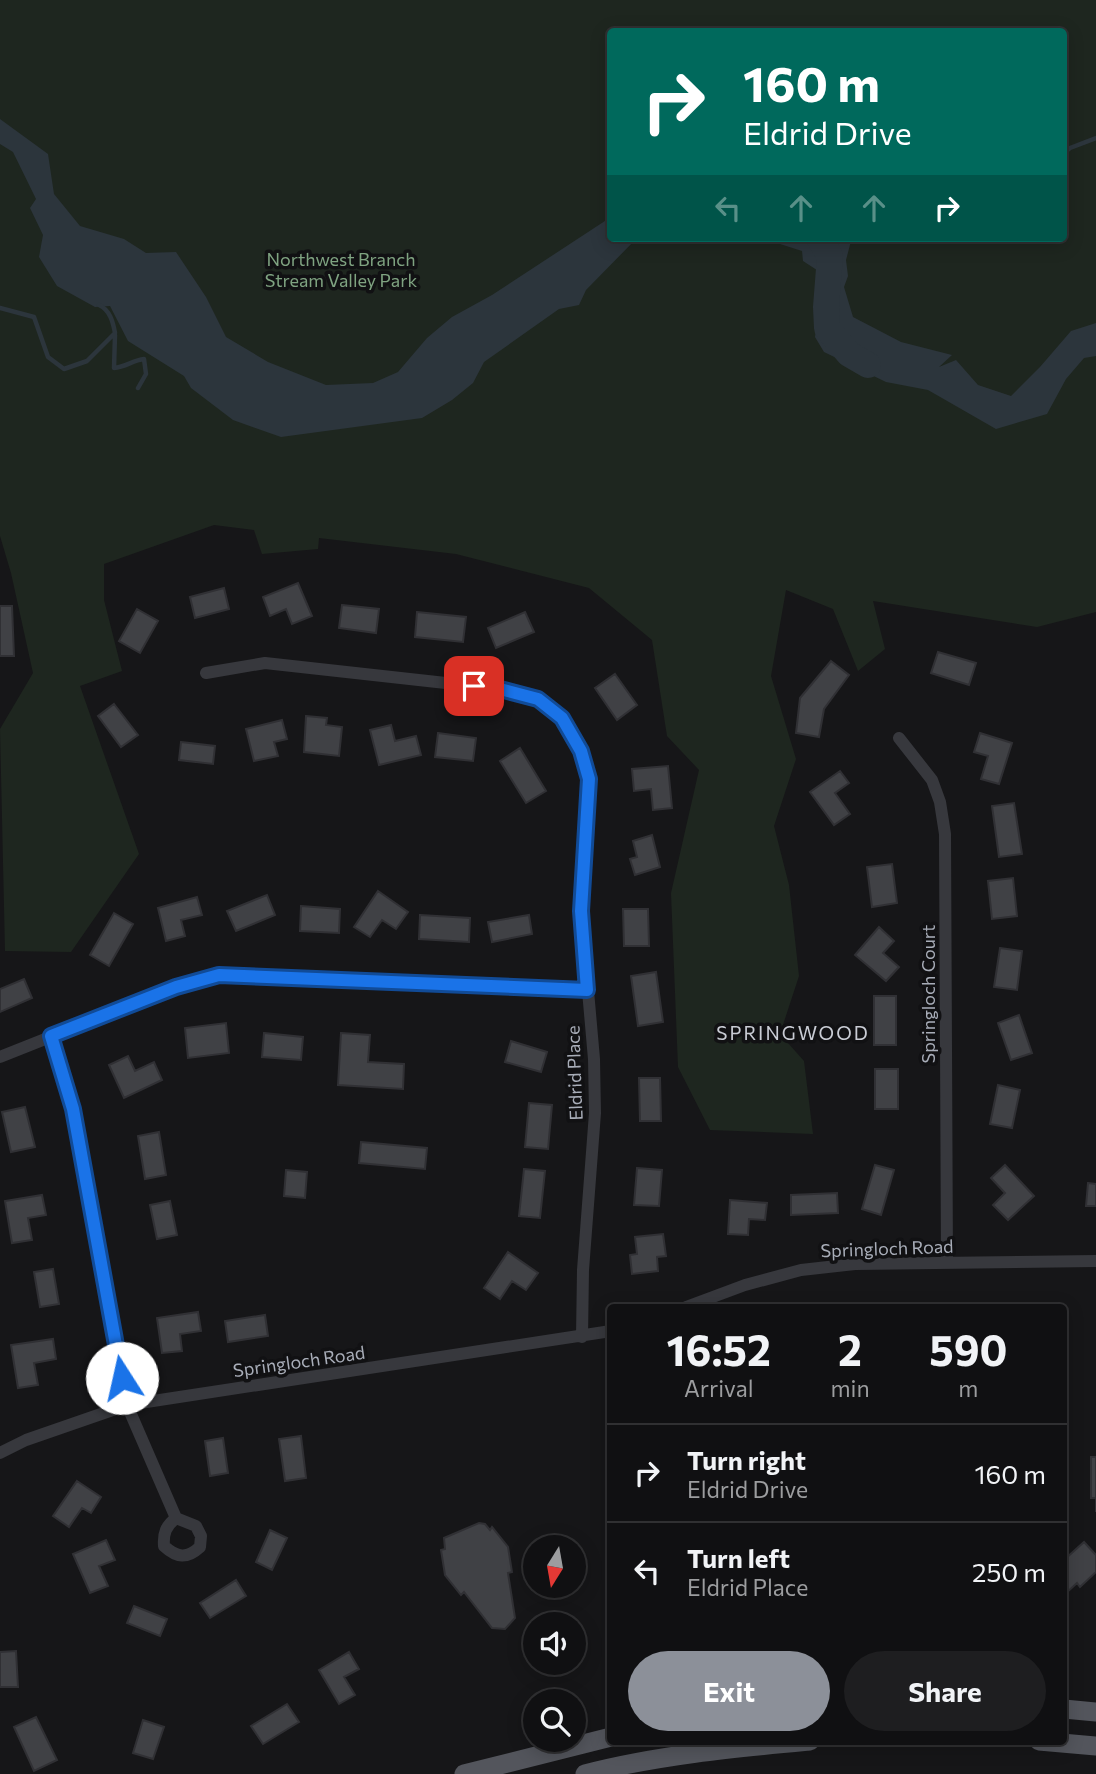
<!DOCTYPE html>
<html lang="en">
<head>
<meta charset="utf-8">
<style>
  :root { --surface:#101012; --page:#1e1e20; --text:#f1f3f6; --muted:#9c9d9f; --line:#303032; --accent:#8c9099 }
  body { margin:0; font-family:Commissioner,sans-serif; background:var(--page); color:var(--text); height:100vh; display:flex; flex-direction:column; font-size:26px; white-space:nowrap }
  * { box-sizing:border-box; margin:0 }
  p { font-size:23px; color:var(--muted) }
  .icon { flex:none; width:38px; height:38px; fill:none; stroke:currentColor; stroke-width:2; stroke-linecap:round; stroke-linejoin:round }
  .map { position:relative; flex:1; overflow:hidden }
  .details { position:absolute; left:607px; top:1304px; width:460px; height:441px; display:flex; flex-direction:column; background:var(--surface); border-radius:7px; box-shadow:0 4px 18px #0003,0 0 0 2px var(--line) }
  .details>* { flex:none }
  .hud { position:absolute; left:607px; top:28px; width:460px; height:214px; border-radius:7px; box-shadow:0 4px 18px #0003,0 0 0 2px var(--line); background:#00695c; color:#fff; overflow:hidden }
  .needle { width:46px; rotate:191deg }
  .tools { position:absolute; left:523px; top:1535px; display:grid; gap:14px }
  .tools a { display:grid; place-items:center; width:63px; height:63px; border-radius:50%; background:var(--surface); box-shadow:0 4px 18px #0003,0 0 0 2px var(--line); font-size:35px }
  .pin { position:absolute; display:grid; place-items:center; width:60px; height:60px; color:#fff; margin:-30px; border-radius:14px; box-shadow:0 4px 10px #0006 }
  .me { position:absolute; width:77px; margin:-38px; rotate:350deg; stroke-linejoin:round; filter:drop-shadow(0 0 5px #0008) }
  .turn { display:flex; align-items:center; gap:24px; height:147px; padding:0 21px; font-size:32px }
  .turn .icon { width:91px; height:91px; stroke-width:2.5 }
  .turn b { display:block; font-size:49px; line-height:60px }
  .lanes { display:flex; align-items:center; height:66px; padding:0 21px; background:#0003; justify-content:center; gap:35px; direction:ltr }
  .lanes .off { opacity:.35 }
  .eta { display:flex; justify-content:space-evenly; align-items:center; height:119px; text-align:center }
  .eta b { font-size:42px; font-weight:700; line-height:49px }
  .cta { display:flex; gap:14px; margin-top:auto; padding:14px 21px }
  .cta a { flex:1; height:80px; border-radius:42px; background:var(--accent); color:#fff; font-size:28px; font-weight:700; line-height:80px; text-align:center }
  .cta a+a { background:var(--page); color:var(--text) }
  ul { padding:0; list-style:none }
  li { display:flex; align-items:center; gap:21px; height:98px; padding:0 21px; border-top:2px solid var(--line) }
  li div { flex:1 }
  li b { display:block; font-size:26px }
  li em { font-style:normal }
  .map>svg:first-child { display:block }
  .green { fill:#1e261f; fill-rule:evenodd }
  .water { fill:#2c353c }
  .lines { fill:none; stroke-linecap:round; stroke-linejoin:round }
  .stream { stroke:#2c353c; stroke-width:4.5 }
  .river { stroke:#2c353c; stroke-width:26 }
  .building { fill:#404145; stroke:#303034; stroke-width:2 }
  .minor { stroke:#37383d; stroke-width:12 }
  .primary { stroke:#53555c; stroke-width:19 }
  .route-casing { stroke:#114b97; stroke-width:18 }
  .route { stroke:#1a73e8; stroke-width:12 }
  .labels { text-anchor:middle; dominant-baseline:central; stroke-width:7; stroke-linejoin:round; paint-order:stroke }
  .park-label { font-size:18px; fill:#7fa381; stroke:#111113 }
  .street-label { font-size:18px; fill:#a8adb8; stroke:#111113 }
  .neighbourhood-label { font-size:19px; letter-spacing:2px; fill:#c9ccd4; stroke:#111113 }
</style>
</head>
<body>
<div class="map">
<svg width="1096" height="1774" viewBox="0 0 1096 1774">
  <rect width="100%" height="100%" fill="#161618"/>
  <!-- green -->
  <path class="green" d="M0 0H1096V612L1037 627 873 601 885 649 858 671 833 609 786 590 771 676 796 759 774 826 789 885 799 976 780 1034 804 1061 813 1134 710 1130 678 1067 671 893 699 770 667 736 652 640 589 588 456 554 319 538 318 549 262 554 254 530 214 525 104 564V600L122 671 80 686 139 854 71 952 5 951 0 729 33 673 11 573 0 536ZM611 32H1064V238H611Z"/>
  <!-- water -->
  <path class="water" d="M0 119 48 154 54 194 80 226 124 239 146 253 176 252 206 297 226 337 268 362 326 385 373 383 398 372 427 338 452 317 492 295 611 217V238H637L586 290 579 305 559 309 484 362 473 383 452 400 422 418 281 437 233 420 191 388 184 376 128 341 110 306 95 307 57 286 39 257 43 235 30 208 36 199 13 152 0 144Z
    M761 238H849L851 241 846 260 848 276 844 287 853 317 901 342 952 355 939 367 956 360 978 385 1011 396 1040 367 1071 331 1096 323V356L1084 358 1066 379 1047 414 996 429 928 390 886 382 824 352 815 337 823 274 803 261 802 251Z"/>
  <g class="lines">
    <!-- stream -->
    <path class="stream" d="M1064 153 1070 148 1096 138
      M0 308 34 317 48 357 64 369 87 361 115 333C113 322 110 310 99 305
      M115 335 114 368C126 367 133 360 144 359L146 374 138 388"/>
    <!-- river -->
    <path class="river" d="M819 238 830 256 826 307 827 328 849 354 868 365"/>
  </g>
  <!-- building -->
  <path class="building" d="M298 583 312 616 292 624 286 609 270 616 263 597Z
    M224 588 229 609 195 618 190 597Z
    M342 605 379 609 376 633 339 628Z
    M0 606H12L14 656H0Z
    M137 609 158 621 140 653 119 641Z
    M417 612 466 617 463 642 415 637Z
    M525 612 534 632 496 648 488 628Z
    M938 652 976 663 969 685 931 673Z
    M831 661 849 675 824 709 819 737 796 733 800 698Z
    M615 674 637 705 617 720 595 688Z
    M114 704 138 735 121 747 98 716Z
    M306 716 327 718 326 725 342 727 339 756 304 752Z
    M282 720 287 739 274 742 278 756 254 761 246 729Z
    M391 725 395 741 416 736 421 755 379 765 370 730Z
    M438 733 476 738 473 761 435 757Z
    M980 733 1012 743 999 784 981 779 988 756 974 752Z
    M181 742 215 746 213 764 179 760Z
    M520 748 546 791 526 803 500 761Z
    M668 766 672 808 653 810 651 789 634 791 632 769Z
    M840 771 849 783 835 793 850 814 834 825 810 792Z
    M1014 803 1022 854 999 857 992 806Z
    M652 835 660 867 635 875 630 859 637 857 633 841Z
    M892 864 897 903 872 907 867 867Z
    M1013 878 1017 916 992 919 988 881Z
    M378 891 408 912 396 929 382 920 370 937 354 927Z
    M267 895 275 915 236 931 227 911Z
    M197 897 202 915 181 920 185 936 166 941 158 908Z
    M301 906 340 909 339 933 300 931Z
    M623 909H648L649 946H624Z
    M114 913 133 924 109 966 90 955Z
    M420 915 470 918 469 942 419 939Z
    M529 915 532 934 492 942 488 922Z
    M879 927 894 941 883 953 899 967 886 981 855 955Z
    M1000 948 1022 951 1017 990 994 987Z
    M656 972 663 1022 638 1026 631 976Z
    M24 979 32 998 0 1012V989Z
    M874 996H896V1045H874Z
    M1019 1015 1032 1053 1011 1060 998 1023Z
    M226 1023 229 1053 188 1058 185 1028Z
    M264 1033 303 1037 301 1060 262 1057Z
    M341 1033 370 1035 368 1062 404 1064 403 1089 338 1085Z
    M511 1041 547 1052 541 1072 505 1062Z
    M128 1056 135 1071 154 1062 162 1080 124 1098 109 1065Z
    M875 1069H898V1109H875Z
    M639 1078H660L661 1121H640Z
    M998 1085 1020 1090 1012 1128 990 1124Z
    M529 1103 552 1105 548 1149 525 1147Z
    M25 1107 35 1147 11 1152 2 1112Z
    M159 1132 166 1175 145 1179 138 1136Z
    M361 1142 427 1148 425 1169 359 1163Z
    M875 1165 894 1170 881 1215 862 1209Z
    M1005 1165 1034 1196 1008 1220 993 1205 1005 1193 991 1178Z
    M637 1168 662 1170 659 1206 634 1205Z
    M524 1169 545 1171 540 1218 519 1216Z
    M286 1170 307 1172 305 1198 284 1196Z
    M1088 1183 1096 1184V1206H1086Z
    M837 1193 838 1213 791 1215V1195Z
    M42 1195 46 1215 28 1218 32 1240 12 1243 5 1201Z
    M730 1200 767 1203 765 1220 749 1219 748 1235 728 1234Z
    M170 1201 177 1235 157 1239 150 1205Z
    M663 1234 666 1256 657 1257 658 1271 632 1274 630 1255 637 1254 635 1237Z
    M508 1252 538 1273 526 1290 512 1281 500 1299 484 1288Z
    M53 1269 59 1304 40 1307 34 1272Z
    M198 1312 201 1331 180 1334 182 1351 162 1353 157 1318Z
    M265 1315 268 1336 228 1342 225 1321Z
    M53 1339 56 1359 34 1363 38 1385 18 1388 11 1345Z
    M301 1436 306 1478 285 1481 279 1439Z
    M223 1438 228 1473 210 1476 205 1441Z
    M1091 1457H1096V1512V1498H1091Z
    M77 1481 101 1497 91 1513 82 1508 69 1527 53 1516Z
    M479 1523 485 1524 490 1530 492 1527 508 1547 512 1572 508 1573 515 1618 505 1629 492 1628 464 1592 461 1595 445 1575 441 1550 445 1549 444 1538Z
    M270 1530 287 1538 272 1570 256 1562Z
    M106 1540 115 1560 99 1566 108 1586 90 1593 73 1554Z
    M1084 1542 1096 1555V1572L1080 1587 1077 1583 1064 1595V1560Z
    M236 1580 246 1596 210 1618 200 1603Z
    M134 1606 167 1619 160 1636 127 1623Z
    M16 1651 18 1687H0V1652Z
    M349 1652 359 1669 344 1677 355 1695 339 1704 319 1670Z
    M287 1704 299 1722 263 1744 251 1726Z
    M36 1717 57 1760 34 1771 14 1727Z
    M143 1720 164 1727 153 1759 133 1753Z"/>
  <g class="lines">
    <!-- minor -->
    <path class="minor" d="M206 673 265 663 500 689 538 699 562 718 581 751 589 779 581 911 594 1059 595 1113 583 1270 582 1337
      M899 738 932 780 940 802 945 834 947 1262
      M51 1036 73 1109 127 1405 176 1518C166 1526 163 1533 164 1546 177 1558 187 1559 200 1547L201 1536 196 1526 176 1518
      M0 1057 176 987 219 975 587 990
      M686 1307 745 1285 801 1270 855 1264 1096 1261
      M0 1453 26 1440 127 1405 611 1331"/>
    <!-- primary -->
    <path class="primary" d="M1064 1709 1096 1712
      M1039 1741 1096 1746
      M464 1774 611 1737
      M585 1774C658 1755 735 1748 810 1741"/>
  </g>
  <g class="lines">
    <!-- route casing -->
    <g class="route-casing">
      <path id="route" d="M122 1378 73 1109 51 1036 176 987 219 975 587 990 581 911 589 779 581 751 562 718 538 699 500 689 474 686"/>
    </g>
    <!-- route -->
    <use href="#route" class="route"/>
  </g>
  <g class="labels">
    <!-- park labels -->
    <g class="park-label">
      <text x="341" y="259">Northwest Branch<tspan x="341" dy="21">Stream Valley Park</tspan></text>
    </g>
    <!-- street labels -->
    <g class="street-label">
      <text transform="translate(928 994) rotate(-90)">Springloch Court</text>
      <text transform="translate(574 1073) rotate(-92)">Eldrid Place</text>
      <text transform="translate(887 1248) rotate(-2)">Springloch Road</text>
      <text transform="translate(299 1361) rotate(-8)">Springloch Road</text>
    </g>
    <!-- neighbourhood labels -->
    <g class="neighbourhood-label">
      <text x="793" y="1032">SPRINGWOOD</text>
    </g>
  </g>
</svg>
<div class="tools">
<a><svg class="needle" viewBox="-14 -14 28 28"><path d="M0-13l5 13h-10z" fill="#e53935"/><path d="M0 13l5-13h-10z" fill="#9c9d9f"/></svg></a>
<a><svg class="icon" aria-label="sound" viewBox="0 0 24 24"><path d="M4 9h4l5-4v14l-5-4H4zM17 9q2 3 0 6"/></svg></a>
<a><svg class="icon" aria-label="search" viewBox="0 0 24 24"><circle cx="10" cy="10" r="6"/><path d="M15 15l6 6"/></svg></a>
</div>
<div class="pin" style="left:474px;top:686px;background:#d93025"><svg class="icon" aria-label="arrive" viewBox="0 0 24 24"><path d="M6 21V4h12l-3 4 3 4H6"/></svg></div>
<svg class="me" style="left:122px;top:1378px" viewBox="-20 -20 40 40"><circle r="19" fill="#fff"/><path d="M0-13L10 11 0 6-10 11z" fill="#1a73e8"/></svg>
<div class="hud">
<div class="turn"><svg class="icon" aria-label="right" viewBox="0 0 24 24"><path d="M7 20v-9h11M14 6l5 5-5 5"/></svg><div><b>160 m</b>Eldrid Drive</div></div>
<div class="lanes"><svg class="icon off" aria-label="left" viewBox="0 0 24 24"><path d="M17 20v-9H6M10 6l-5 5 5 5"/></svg><svg class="icon off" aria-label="ahead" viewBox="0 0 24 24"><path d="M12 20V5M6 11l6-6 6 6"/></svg><svg class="icon off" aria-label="ahead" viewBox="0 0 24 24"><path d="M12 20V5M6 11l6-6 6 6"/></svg><svg class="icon" aria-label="right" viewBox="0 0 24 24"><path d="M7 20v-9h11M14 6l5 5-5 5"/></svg></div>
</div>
<section class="details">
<div class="eta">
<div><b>16:52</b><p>Arrival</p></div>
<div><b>2</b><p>min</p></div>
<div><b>590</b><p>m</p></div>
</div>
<ul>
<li><svg class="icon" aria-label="right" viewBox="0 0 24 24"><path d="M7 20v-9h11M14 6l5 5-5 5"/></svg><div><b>Turn right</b><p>Eldrid Drive</p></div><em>160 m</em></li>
<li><svg class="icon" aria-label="left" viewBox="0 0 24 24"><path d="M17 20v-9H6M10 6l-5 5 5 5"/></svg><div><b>Turn left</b><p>Eldrid Place</p></div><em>250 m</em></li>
</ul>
<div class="cta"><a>Exit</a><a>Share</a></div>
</section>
</div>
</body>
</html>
